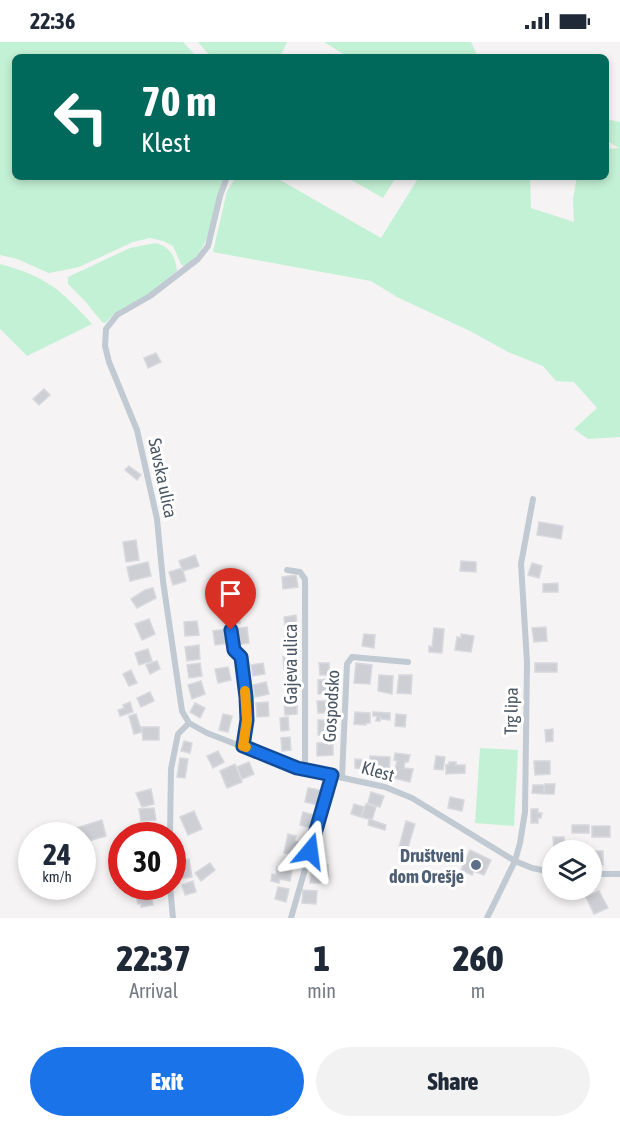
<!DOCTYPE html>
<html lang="en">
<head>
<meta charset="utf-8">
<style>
  :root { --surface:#fff; --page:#f2f2f3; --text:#1f2937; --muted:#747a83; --accent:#1a73e8 }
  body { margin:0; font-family:"Asap Condensed",sans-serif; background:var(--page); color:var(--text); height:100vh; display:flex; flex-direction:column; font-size:22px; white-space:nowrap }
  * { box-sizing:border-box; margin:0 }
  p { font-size:20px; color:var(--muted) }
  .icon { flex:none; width:33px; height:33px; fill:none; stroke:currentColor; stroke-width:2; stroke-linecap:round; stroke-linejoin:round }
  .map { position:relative; height:876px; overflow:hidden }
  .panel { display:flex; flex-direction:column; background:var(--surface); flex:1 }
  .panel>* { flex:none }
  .banner { position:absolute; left:12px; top:12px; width:597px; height:126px; border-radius:9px; box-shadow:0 3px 9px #0003; background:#00695c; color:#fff; overflow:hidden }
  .controls { position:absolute; left:542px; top:798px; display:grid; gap:12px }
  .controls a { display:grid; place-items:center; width:60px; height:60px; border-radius:50%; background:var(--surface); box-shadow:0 3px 9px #0003; font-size:30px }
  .speed { position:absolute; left:18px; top:780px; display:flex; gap:12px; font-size:30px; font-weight:700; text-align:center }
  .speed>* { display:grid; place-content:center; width:78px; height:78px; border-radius:50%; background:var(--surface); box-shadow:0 3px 9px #0003; line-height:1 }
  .speed small { font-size:15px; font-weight:400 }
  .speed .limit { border:9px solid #d22; background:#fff; color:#111 }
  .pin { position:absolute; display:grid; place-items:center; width:51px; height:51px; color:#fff; margin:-62px -26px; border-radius:50% 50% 50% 0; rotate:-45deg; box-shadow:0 0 6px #0007 }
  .pin .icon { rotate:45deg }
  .me { position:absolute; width:66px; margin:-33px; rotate:16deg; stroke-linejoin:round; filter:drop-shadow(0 0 4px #0008) }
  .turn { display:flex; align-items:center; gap:21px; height:126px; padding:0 30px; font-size:27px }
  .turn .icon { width:78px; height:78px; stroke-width:2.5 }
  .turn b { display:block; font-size:42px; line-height:51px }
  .eta { display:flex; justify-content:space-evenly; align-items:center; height:102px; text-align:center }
  .eta b { font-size:36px; font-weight:800; line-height:42px }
  .button { display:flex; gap:12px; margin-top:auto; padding:12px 30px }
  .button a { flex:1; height:69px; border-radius:36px; background:var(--accent); color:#fff; font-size:24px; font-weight:800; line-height:69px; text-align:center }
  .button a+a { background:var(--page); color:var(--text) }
  .status { display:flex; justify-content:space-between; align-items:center; height:42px; padding:0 30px; background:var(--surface); direction:ltr }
  .status svg { height:16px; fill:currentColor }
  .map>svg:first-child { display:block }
  .green { fill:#c3f1d5 }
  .building { fill:#cdcfd5; stroke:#d7d9de; stroke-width:1.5 }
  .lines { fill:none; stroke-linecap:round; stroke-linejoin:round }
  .street { stroke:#c1cad2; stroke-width:6 }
  .route-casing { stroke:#114b97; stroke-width:15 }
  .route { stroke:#1a73e8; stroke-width:10 }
  .slow { stroke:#f59e0b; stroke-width:10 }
  .service-dot { fill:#5c6f8a; stroke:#fff; stroke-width:2 }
  .labels { text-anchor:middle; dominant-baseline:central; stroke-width:6; stroke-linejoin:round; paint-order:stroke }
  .street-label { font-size:18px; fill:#4a5661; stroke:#fff }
  .service-label { font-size:18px; font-weight:bold; fill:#4e5e75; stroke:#fff; text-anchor:end }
</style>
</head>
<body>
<div class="status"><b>22:36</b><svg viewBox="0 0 49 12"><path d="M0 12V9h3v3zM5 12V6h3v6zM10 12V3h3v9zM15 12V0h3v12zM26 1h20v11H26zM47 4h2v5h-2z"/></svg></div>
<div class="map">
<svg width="620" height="876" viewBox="0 0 620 876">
  <rect width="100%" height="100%" fill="#f5f3f3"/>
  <!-- green -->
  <path class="green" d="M0 0H183L197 15H15V135H224C215 158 213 192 198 212 195 216 189 220 185 225L181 222 173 204 163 199 150 196 133 200 79 225 49 231 17 217 0 213Z
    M198 0H287L280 15H211Z
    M324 0H471L478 15H348Z
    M606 77 620 80V395L588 397 574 387 597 366 574 340 556 339 543 324 508 310 472 290 397 255 371 239 213 210 227 149 236 135H275L381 196 419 135H530L531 166 574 180 573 157 577 135H606V107L619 106 606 98Z
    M346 135H396L383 156Z
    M156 201C170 205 176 215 177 229L150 251 113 273 105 281 102 280 85 259 68 242V235L130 206Z
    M0 222C46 234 61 248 92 282L27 314 0 287Z
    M480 706 518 708 514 784 475 781Z"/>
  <!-- building -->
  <path class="building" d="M156 311 161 320 148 326 144 316Z
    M44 347 50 353 39 363 33 357Z
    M129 424 141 433 137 438 125 428Z
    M539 480 563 484 561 497 537 493Z
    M136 498 139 518 126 520 123 500Z
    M195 513 199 524 183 529 179 519Z
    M461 519 476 520V530L460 529Z
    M148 520 151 534 130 539 127 525Z
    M532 521 542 524 539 536 528 533Z
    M182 526 186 539 173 543 169 530Z
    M296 533 298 545 283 547 282 535Z
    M558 541V550H543V542Z
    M153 546 156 556 137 566 131 557 145 548Z
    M238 572 240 581 229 583 228 574Z
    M296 573 297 583 285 585 284 575Z
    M149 577 155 592 142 598 135 582Z
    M197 579 199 593 185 594 184 580Z
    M247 585 249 601 236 603 233 587Z
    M546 585 547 599 534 600 532 586Z
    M434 586 444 587 442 611 429 610V604L432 605Z
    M226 587 229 601 215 603 213 589Z
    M364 592 375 593 374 606 362 604Z
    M461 592 474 594 471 610 455 608 457 595 461 596Z
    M296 594V605L284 606V595Z
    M199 603 200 617 187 619 185 605Z
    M148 607 152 619 139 623 135 611Z
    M296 613 297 625 284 627 283 615Z
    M157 619 160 627 150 632 146 623Z
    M200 621 202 634 189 636 187 623Z
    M263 621 265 632 253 634 251 623Z
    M319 621H329L330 633H320Z
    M356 621 372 623 370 642 354 641Z
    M535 621H557V630H535Z
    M228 625 231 638 218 641 215 627Z
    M131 628 137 641 129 644 123 632Z
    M379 633 393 634 392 652 378 649Z
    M399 633H412L411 652 397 651Z
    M297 636 299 646 287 648 285 637Z
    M332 637V652H318V638Z
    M201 639 205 652 192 657 188 643Z
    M266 640 269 652 255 655 253 643Z
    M150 650 154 659 141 665 137 656Z
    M317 659H331V671H318Z
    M130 660 133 670 120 674 118 668 124 666 123 663Z
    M268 660 269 674 257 675 256 661Z
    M297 660V672L285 673 284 661Z
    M195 661 205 666 200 676 190 670Z
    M355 670 370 671V681H366V683L354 682Z
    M373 670 390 671V678L382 677 380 675V679H376L377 674H373Z
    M136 672 142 690 134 692 129 674Z
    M223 672 232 674 228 690 219 688Z
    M396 672 406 673 405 685 395 684Z
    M288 675 289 688 281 689 280 676Z
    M318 678H334V683H331V693H318Z
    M142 685H159V698H143Z
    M553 687V699L546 700 545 688Z
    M290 695 291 708 282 709 281 696Z
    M184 699 192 701 190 711 181 709Z
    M317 701H333V713L317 714Z
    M218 709 224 720 213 726 207 714Z
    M395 711 410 713 408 720H405L404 726 413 727 410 740 393 736 397 719 394 718Z
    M370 714 390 715 389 733 379 732V728L370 727Z
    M436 714 445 715 443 728 434 727Z
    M180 716 188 717 185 736 177 735Z
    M355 717 367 718 366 727 355 726Z
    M534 719H550V732L535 733Z
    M249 720 254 732 242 737 237 725Z
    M449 720H456V723H465V731L446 732V723L449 722Z
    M235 722 242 740 227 746 220 729Z
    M545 742H555L554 752H544Z
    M533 743H544V752L532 751Z
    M308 746 320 748 318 763 305 760Z
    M151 747 154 762 142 765 136 751Z
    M371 750 384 754 380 765 368 761Z
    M450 755 464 758 462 769 448 766Z
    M354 762 364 765 361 775 351 772Z
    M366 762 376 765 372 778 361 775Z
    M154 766 156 778 141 779 139 767Z
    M531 767H538V771H542L541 776H538V781H531Z
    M194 769 202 787 188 793 180 775Z
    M303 770 314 773 311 786 300 783Z
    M369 777 386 783 385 788 368 783Z
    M102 778 106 794 82 801V794H75L73 787Z
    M406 779 415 782 406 812 398 809Z
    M572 783H589V791H572Z
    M592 784H610V795H592Z
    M288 792 296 794 294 799 299 800 296 813 284 811Z
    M553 795H564L565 808H554Z
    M470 808 491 818 484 833 474 829 472 833 461 828Z
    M591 809H603V823H591Z
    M189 817 192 835 178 837 176 819Z
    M210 821 215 828 201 839 195 831Z
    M311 823H328V834H321L320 841H310Z
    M277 825 292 828 290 839 280 837 279 841 271 839 272 832 276 833Z
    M193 839 196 850 185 853 182 843Z
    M278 845 289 847 286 860 275 857Z
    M303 848 317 849 316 862 302 861Z
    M599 849 608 866 594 872 586 855Z
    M151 851 153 863 141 865V861L138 862 137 857H140L139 854Z"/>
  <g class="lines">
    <!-- street -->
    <path class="street" d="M287 528 300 530 305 537V728
      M231 588 234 608 241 615 246 655 247 678 243 704
      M189 681 182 669 163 539 157 477 137 388 109 320 105 304 106 287 117 273 150 254 198 217 208 204 220 154 227 135
      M189 681 207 691 297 726 385 745 412 756 515 819 532 826 552 830
      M342 735 347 622 352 615 408 620
      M170 794 171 727 178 692 189 681
      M591 832H620
      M170 844 173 876
      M291 876 332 733
      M487 876 515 819 520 801 525 770 527 620 521 522 533 457"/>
  </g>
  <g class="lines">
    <!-- route casing -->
    <g class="route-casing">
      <path id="route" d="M231 588 234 608 241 615 246 655 247 678 243 704 297 726 332 733 310 809"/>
    </g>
    <!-- route -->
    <use href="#route" class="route"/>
    <!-- slow -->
    <path class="slow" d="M245 649 247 678 243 704 246 705"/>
  </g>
  <!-- markers -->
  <circle class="service-dot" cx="476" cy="823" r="6"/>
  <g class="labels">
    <!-- street labels -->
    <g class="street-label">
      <text transform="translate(163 436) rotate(78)">Savska ulica</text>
      <text transform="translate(290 622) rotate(-90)">Gajeva ulica</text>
      <text transform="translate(331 664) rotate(-87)">Gospodsko</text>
      <text transform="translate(511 669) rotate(-89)">Trg lipa</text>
      <text transform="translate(378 729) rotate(16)">Klest</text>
    </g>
    <!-- service labels -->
    <g class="service-label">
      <text x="464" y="813">Društveni<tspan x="464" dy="21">dom Orešje</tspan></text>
    </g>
  </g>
</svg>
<div class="controls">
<a><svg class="icon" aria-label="layers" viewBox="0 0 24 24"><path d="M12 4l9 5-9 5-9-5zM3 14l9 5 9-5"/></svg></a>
</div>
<div class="speed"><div>24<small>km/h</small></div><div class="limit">30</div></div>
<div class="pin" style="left:231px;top:588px;background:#d93025"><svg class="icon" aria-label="arrive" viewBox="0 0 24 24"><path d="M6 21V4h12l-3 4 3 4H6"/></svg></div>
<svg class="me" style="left:310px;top:809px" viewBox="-20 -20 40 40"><path d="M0-17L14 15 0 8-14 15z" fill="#1a73e8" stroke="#fff" stroke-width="4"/></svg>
<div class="banner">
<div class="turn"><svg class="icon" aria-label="left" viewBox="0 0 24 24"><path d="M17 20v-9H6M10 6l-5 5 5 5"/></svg><div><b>70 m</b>Klest</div></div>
</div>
</div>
<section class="panel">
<div class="eta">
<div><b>22:37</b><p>Arrival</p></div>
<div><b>1</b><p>min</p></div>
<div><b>260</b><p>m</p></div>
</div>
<div class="button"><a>Exit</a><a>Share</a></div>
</section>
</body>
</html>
